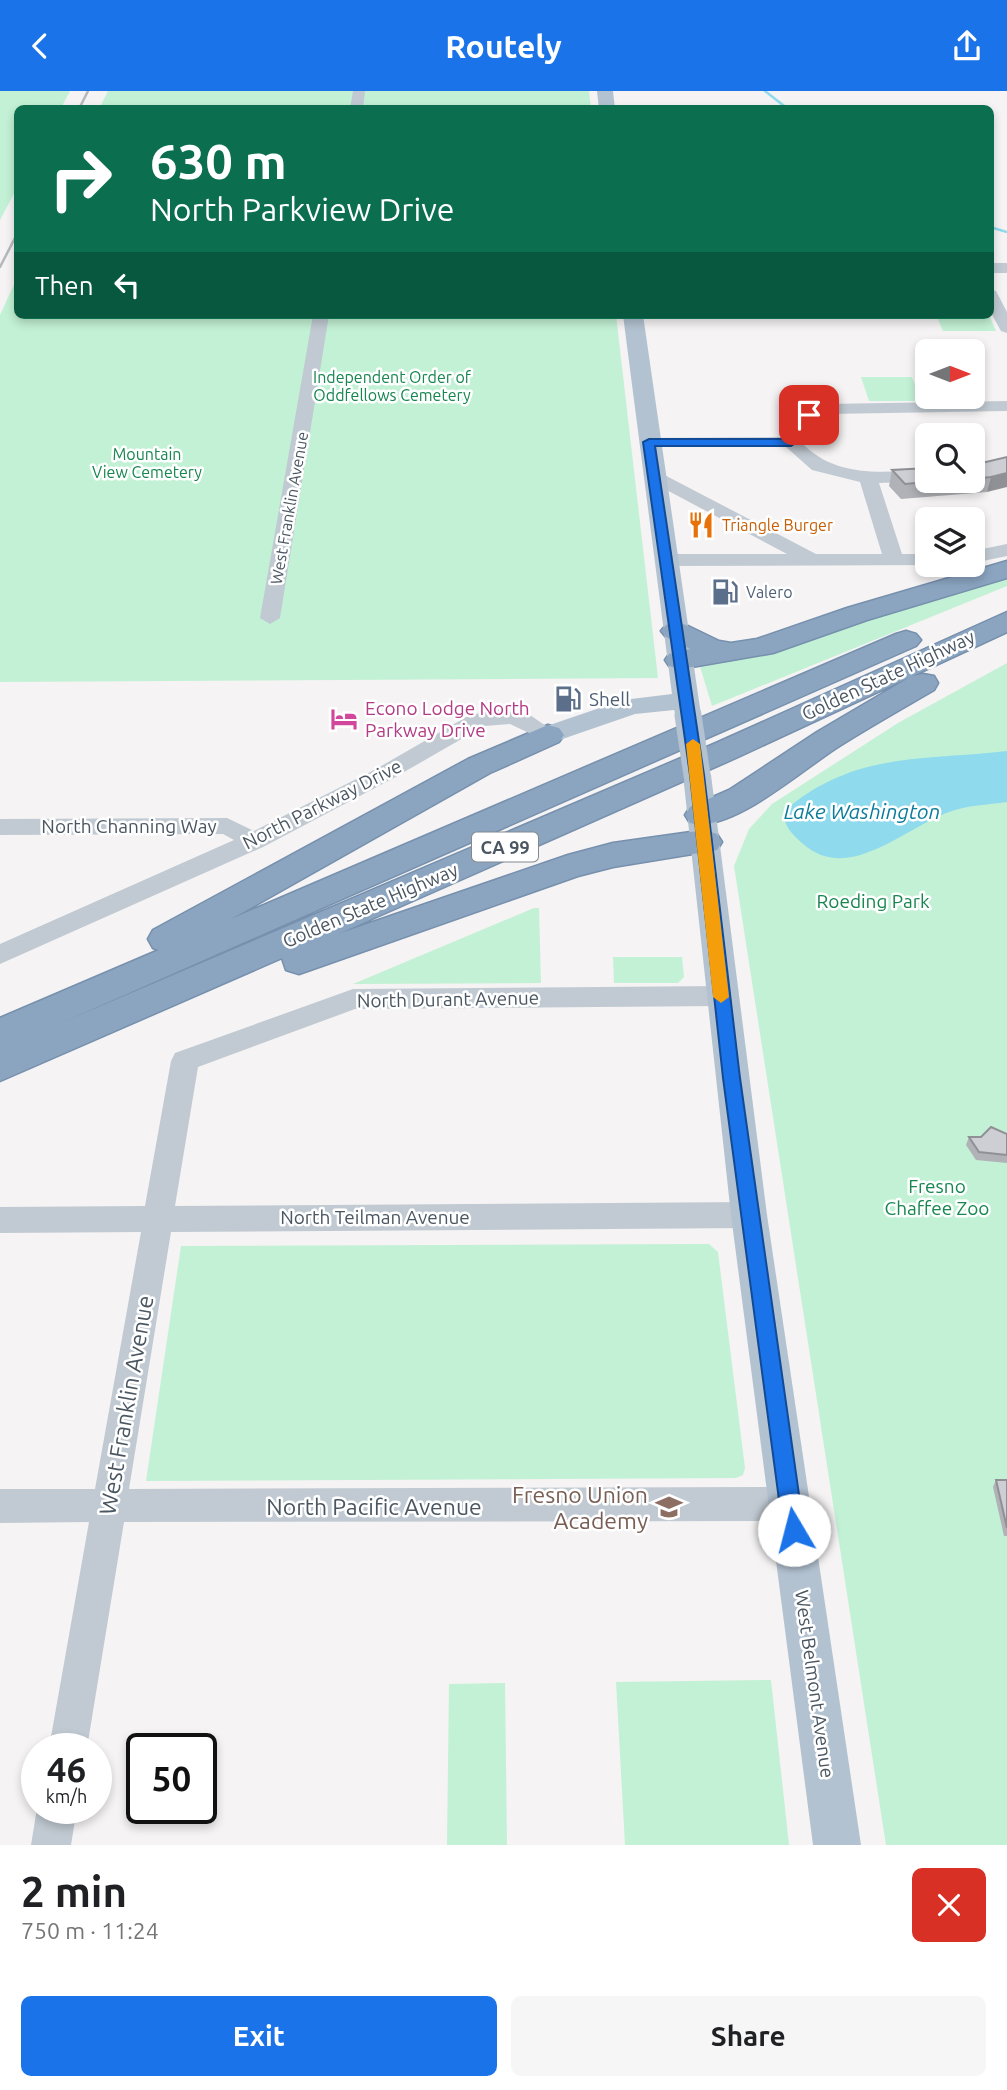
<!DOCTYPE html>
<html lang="en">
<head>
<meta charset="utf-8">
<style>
  :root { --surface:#fff; --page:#f6f6f6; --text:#202124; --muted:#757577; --accent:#1a73e8 }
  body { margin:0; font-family:Ubuntu,sans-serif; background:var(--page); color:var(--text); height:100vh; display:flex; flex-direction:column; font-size:26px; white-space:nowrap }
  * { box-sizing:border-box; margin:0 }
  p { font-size:23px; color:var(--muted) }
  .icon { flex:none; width:38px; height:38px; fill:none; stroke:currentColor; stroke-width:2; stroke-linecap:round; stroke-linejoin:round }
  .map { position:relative; height:1754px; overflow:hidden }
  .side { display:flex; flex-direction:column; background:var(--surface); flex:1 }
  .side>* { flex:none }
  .guide { position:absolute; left:14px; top:14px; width:980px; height:214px; border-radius:10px; box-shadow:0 4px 10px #0003; background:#0b6e4f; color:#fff; overflow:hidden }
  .needle { width:46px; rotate:90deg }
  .tools { position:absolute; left:915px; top:248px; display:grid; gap:14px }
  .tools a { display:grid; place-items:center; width:70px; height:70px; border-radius:10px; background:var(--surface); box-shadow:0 4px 10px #0003; font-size:35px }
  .speed { position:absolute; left:21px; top:1642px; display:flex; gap:14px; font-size:35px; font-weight:700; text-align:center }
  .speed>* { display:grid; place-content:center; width:91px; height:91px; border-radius:50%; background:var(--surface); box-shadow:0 4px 10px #0003; line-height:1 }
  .speed small { font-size:18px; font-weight:400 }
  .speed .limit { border:4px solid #111; border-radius:10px; background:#fff; color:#111 }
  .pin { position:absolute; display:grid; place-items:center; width:60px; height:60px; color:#fff; margin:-30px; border-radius:14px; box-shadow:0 4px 10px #0006 }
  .me { position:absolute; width:77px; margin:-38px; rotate:352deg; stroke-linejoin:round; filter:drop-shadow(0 0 5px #0008) }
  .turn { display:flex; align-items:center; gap:24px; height:147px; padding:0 21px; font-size:32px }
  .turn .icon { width:91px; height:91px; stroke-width:2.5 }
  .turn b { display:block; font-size:49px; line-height:60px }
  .then { display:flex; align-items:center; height:66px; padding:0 21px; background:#0003; gap:14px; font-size:26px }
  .round { display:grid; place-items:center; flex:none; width:74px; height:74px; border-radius:10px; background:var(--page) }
  .overview { display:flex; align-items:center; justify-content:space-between; height:119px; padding:0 21px }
  h1 { font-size:42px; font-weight:700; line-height:52px }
  .cta { display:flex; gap:14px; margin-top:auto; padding:14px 21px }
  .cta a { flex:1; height:80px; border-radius:10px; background:var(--accent); color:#fff; font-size:28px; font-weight:700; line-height:80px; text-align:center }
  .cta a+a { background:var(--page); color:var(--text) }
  header { display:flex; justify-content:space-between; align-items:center; height:91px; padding:0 21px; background:var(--accent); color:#fff; font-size:32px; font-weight:700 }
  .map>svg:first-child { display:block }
  .green { fill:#c3f1d5 }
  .water { fill:#90daee }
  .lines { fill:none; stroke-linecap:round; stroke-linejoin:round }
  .stream { stroke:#90daee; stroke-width:2.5 }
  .highway-casing { stroke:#7690ad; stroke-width:3 }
  .minor { fill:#c1cad2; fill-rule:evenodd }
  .major { fill:#b3c2d1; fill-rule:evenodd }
  .highway { fill:#8ba5c1; fill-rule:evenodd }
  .rail { stroke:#b5b8bd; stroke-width:2.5 }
  .major-bridge { stroke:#b3c2d1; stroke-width:27 }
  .wall { fill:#b0b2b7 }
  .shaded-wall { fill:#909195 }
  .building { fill:#cdcfd5; stroke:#909195; stroke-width:2 }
  .route { fill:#1a73e8; stroke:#114b97; stroke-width:2 }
  .slow { fill:#f59e0b }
  .labels { text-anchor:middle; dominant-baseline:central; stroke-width:5; stroke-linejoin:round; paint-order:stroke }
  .far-park-label { font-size:16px; fill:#17864f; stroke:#fff }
  .far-street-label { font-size:16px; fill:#4a5661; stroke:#fff }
  .far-food-label { font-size:16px; fill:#c56008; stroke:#fff; text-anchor:start }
  .far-service-label { font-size:16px; fill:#4e5e75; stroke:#fff; text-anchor:start }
  .shield { fill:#fff; stroke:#808990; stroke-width:2 }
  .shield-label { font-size:18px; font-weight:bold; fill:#4a5661 }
  .street-label { font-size:19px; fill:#4a5661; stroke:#fff }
  .service-label { font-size:19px; fill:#4e5e75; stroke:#fff; text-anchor:start }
  .hotel-label { font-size:19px; fill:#b23c85; stroke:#fff; text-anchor:start }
  .park-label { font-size:19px; fill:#17864f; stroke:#fff }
  .water-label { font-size:21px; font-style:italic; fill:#0c7c9b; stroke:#fff }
  .near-street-label { font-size:23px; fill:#4a5661; stroke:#fff }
  .near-education-label { font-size:23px; fill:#785e54; stroke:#fff; text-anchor:end }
</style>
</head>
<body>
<header><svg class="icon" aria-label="back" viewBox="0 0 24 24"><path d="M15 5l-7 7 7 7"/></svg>Routely<svg class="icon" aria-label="share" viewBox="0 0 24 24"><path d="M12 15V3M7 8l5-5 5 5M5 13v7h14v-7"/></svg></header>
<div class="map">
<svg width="1007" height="1754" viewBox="0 0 1007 1754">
  <rect width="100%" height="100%" fill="#f5f3f3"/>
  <!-- green -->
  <path class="green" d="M0 0H70L61 17 18 18 17 97 0 129Z
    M108 0H589L591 17 99 18Z
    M17 187 18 224H616L658 587 0 591V224Z
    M936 224H989L996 240H943Z
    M861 286H912L921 310H869Z
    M1007 479V495L712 615 698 569Z
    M1007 572V1754H886L734 775 749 738 772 713 898 632Z
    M534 817H539L541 892 353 893Z
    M613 866H682L684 886 678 892H614Z
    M709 1153 718 1161 745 1377 743 1384 736 1387 146 1390 181 1155Z
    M771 1589 789 1754H625L616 1591Z
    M505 1592 507 1754H447L449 1593Z"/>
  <!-- water -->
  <path class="water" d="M1007 660V711C988 714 967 714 949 721 904 737 848 794 802 752 792 743 784 735 783 721 853 660 922 670 1007 660Z"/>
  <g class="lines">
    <!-- stream -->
    <path class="stream" d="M765 0 788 18
      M990 136 1007 141"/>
    <!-- highway casing -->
    <g class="highway-casing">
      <path id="highway" d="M1007 470V487L867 529 773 562 680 578 669 575 665 569 669 563 690 558 666 546 661 540 666 534 676 531 686 534 719 550 731 552 757 548 847 517Z
        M1007 521V541L738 666 338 843 568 764 613 752 705 739 717 743 722 751 717 759 613 776 578 785 299 883 286 879 282 867 0 990V958L8 955 0 958V927L159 859 153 857 148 848 153 839 468 668 548 634 559 637 564 644 559 651 490 682 231 828 896 543 906 540 916 543 921 549 916 555 61 932 716 652Z
        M923 583 934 585 938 592 934 599C903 617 871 635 841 654 805 676 732 743 690 732L685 724 690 716 729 699 817 641 912 585Z"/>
    </g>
    <!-- minor -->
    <path class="minor" d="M353 0H365L363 18H350Z
      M990 172H1007V182H990Z
      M990 198 996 200 1007 221V242L1001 240 990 220Z
      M313 224H329L280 527 270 533 260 527Z
      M1007 310V320L828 323 803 338 800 350C834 387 881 382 928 378V390L879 392 902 463H928V474H931L665 475 655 469 665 463H787L646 388 644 384 653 378 816 463H882L860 391 812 379 786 356H649L643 355 640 351 643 347 783 346 796 325 827 313Z
      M1007 453V465L973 472V460Z
      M496 618 530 624 559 644 556 649 548 651 510 633 484 635 392 688 263 756 0 873V853L234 749 223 743 0 744V728L227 727 254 740 376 678 468 625Z
      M721 895 730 898 734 905 730 912 721 915 355 918 198 976 175 1115 749 1111 760 1115 764 1124 760 1133 749 1137 171 1141 129 1398 790 1396 802 1401 807 1413 802 1425 790 1430 124 1431 87 1657H49L89 1431 0 1432V1398H95L141 1141 0 1142V1116L145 1115 171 970 175 962 353 898Z
      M37 1717H77L71 1754H31Z"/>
    <!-- major -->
    <path class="major" d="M597 0H613L615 18H599Z
      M623 224H643L701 624 697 630H679L674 619 635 623 548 653 538 650 534 644 538 638 623 609 672 603Z
      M697 675 707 678 711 684 767 1124 861 1754H813L731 1124 683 684 687 678Z"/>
    <!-- highway -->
    <use href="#highway" class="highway"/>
    <!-- rail -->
    <path class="rail" d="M79 18 88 0
      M0 176 18 141"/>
    <!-- major-bridge -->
    <path class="major-bridge" d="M688 624 697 684"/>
  </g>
  <!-- wall -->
  <path class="wall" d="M1007 366 987 401 901 408 889 395 892 379 928 390H973V374Z
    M1007 1043V1072L976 1069 966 1054 969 1046H981Z
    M996 1389H1007V1445H1004L993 1396Z"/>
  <!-- shaded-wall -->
  <path class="shaded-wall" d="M1007 382V396L987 401 991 386Z"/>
  <!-- building -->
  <path class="building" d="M1007 366V382L991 386 973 388V374Z
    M928 377V390H938L905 393 892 379Z
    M991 1036 1007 1043V1064L979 1061 969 1046H981Z
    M996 1389H1007V1437Z"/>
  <!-- route -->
  <path class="route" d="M809 321 814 324 800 335 797 351 791 355H655L704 684 740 987 804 1439 801 1446 794 1449 786 1446 783 1439 723 987 690 684 643 351 649 348H787L792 332Z"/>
  <!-- slow -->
  <path class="slow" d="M693 648 700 653 729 906 721 912 713 906 686 653Z"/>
  <!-- icons -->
  <defs>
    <g id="restaurant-bare" transform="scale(2.1)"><path d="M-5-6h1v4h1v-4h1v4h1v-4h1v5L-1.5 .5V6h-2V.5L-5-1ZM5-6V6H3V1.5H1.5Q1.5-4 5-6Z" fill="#e8710a" stroke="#fff" stroke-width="2.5" paint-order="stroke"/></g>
    <g id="fuel-bare" transform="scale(2.1)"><path d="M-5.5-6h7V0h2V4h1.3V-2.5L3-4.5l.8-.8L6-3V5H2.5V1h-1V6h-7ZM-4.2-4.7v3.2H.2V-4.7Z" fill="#5c6f8a" stroke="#fff" stroke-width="2.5" paint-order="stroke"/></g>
    <g id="hotel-bare" transform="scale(2.1)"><path d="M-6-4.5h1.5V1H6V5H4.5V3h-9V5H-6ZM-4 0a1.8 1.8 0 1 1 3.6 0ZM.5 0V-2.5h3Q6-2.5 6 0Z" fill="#d1479c" stroke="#fff" stroke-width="2.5" paint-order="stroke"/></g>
    <g id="school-bare" transform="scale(2.1)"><path d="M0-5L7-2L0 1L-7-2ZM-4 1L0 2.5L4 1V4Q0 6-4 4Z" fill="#8d6e63" stroke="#fff" stroke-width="2.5" paint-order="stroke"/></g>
  </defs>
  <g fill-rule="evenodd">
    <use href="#restaurant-bare" x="701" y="434"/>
    <use href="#fuel-bare" x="725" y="501"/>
    <use href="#fuel-bare" x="568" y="608"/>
    <use href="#hotel-bare" x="344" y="628"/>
    <use href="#school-bare" x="669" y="1416"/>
  </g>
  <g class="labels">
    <!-- far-park labels -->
    <g class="far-park-label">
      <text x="392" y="286">Independent Order of<tspan x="392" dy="18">Oddfellows Cemetery</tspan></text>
      <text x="147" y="363">Mountain<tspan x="147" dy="18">View Cemetery</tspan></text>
    </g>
    <!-- far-street labels -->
    <g class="far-street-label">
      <text transform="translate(289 417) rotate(-80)">West Franklin Avenue</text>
    </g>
    <!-- far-food labels -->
    <g class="far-food-label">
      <text x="722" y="434">Triangle Burger</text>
    </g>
    <!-- far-service labels -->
    <g class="far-service-label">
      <text x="746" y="501">Valero</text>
    </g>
    <!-- shield labels -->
    <rect class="shield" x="472" y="741.5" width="66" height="29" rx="5"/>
    <g class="shield-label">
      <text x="505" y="756">CA 99</text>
    </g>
    <!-- street labels -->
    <g class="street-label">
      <text transform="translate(888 584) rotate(-25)">Golden State Highway</text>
      <text transform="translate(322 713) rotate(-27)">North Parkway Drive</text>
      <text x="129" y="735">North Channing Way</text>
      <text transform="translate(370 814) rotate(-23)">Golden State Highway</text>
      <text transform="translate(448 908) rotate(-1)">North Durant Avenue</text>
      <text x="375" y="1126">North Teilman Avenue</text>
      <text transform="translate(815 1593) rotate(82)">West Belmont Avenue</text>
    </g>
    <!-- service labels -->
    <g class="service-label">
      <text x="589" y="608">Shell</text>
    </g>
    <!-- hotel labels -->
    <g class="hotel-label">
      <text x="365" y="617">Econo Lodge North<tspan x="365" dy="22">Parkway Drive</tspan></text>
    </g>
    <!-- park labels -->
    <g class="park-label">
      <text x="873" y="810">Roeding Park</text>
      <text x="937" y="1095">Fresno<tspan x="937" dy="22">Chaffee Zoo</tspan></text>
    </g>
    <!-- water labels -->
    <g class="water-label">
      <text x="862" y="720">Lake Washington</text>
    </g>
    <!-- near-street labels -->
    <g class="near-street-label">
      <text transform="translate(126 1314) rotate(-80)">West Franklin Avenue</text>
      <text x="374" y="1415">North Pacific Avenue</text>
    </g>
    <!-- near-education labels -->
    <g class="near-education-label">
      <text x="648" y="1403">Fresno Union<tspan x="648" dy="26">Academy</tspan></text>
    </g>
  </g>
</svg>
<div class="tools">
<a><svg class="needle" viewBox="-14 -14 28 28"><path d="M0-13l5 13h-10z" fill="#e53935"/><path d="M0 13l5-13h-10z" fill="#757577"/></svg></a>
<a><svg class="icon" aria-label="search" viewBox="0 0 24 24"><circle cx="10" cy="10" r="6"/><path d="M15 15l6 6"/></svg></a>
<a><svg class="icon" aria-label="layers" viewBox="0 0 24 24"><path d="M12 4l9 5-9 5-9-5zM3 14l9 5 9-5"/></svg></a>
</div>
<div class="speed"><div>46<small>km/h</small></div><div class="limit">50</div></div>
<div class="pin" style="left:809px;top:324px;background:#d93025"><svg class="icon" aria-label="arrive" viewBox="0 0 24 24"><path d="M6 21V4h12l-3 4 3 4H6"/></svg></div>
<svg class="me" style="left:794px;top:1439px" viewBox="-20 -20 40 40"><circle r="19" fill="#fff"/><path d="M0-13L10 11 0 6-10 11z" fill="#1a73e8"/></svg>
<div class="guide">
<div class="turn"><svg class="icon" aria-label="right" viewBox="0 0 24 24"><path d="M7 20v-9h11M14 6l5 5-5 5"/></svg><div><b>630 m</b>North Parkview Drive</div></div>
<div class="then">Then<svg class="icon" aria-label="left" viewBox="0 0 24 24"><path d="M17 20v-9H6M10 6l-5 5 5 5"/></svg></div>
</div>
</div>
<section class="side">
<div class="overview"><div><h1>2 min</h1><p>750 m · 11:24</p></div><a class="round" style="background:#d93025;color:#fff"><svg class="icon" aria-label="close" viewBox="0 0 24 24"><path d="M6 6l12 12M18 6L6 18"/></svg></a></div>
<div class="cta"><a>Exit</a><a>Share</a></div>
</section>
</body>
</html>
